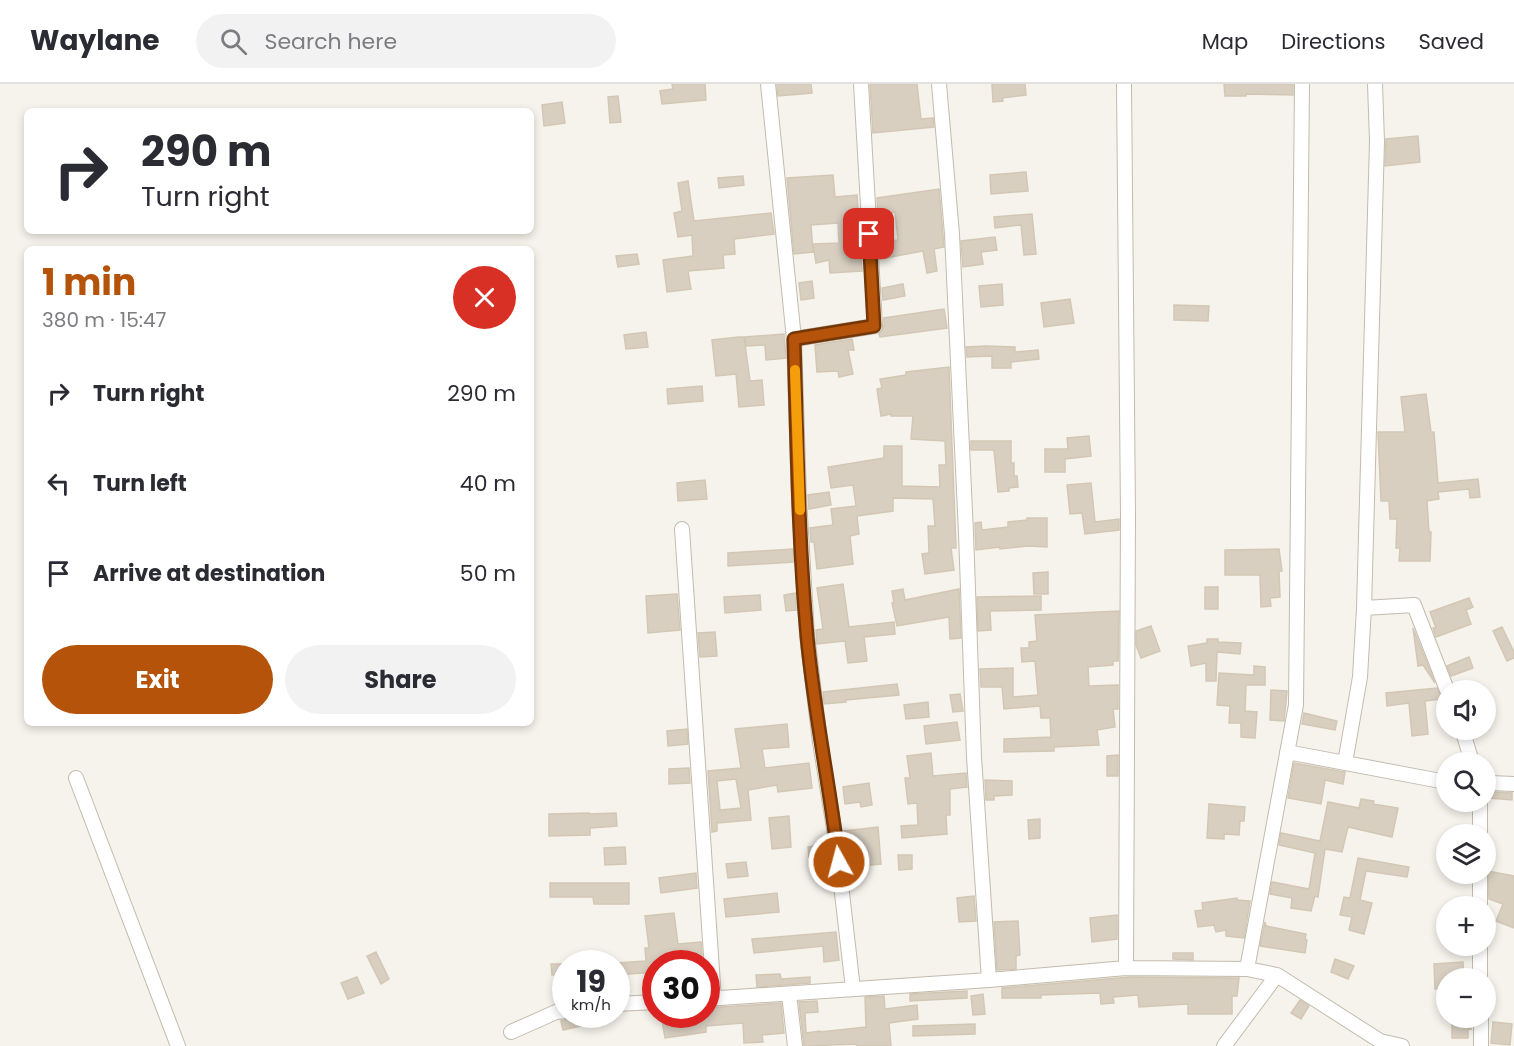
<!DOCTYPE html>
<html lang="en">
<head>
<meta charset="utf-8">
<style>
  :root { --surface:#fff; --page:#f2f2f3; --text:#2b2b33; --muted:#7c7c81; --line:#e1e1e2; --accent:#b45309 }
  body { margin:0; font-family:Poppins,sans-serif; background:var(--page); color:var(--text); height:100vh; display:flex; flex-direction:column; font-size:22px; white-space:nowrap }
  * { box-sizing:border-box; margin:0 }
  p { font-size:20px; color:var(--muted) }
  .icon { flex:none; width:33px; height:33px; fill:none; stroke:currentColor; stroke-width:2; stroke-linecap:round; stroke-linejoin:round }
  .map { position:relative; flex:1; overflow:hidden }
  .panel { position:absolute; left:24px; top:162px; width:510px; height:480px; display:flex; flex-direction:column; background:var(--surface); border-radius:9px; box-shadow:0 3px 9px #0003 }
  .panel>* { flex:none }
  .banner { position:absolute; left:24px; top:24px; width:510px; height:126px; border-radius:9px; box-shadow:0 3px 9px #0003; background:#fff; color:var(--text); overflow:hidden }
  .controls { position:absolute; left:1436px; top:596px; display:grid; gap:12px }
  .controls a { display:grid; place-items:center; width:60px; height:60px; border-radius:50%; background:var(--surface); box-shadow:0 3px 9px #0003; font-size:30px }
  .speed { position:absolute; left:552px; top:866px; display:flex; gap:12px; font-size:30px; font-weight:700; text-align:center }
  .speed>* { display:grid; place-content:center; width:78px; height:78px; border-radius:50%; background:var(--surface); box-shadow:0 3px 9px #0003; line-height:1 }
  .speed small { font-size:15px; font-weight:400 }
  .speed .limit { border:9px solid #d22; background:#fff; color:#111 }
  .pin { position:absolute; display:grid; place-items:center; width:51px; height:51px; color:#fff; margin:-26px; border-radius:12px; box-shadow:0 3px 9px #0006 }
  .me { position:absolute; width:66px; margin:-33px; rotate:353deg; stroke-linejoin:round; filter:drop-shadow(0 0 4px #0008) }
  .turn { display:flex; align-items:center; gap:21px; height:126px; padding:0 18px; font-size:27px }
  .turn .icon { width:78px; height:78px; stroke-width:2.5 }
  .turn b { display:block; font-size:42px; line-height:51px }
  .round { display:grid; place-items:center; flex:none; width:63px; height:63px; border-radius:32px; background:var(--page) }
  .headline { display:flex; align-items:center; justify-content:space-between; height:102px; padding:0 18px }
  h1 { font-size:36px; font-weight:700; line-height:45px; color:var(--accent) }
  .action { display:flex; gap:12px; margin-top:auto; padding:12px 18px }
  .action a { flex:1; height:69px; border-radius:36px; background:var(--accent); color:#fff; font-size:24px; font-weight:700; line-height:69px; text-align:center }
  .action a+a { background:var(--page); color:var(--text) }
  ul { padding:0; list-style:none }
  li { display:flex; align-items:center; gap:18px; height:90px; padding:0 18px }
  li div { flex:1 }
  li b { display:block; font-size:22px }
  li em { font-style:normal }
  header { display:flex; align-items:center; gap:36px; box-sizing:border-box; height:84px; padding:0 30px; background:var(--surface); border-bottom:2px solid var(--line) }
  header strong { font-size:28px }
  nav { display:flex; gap:33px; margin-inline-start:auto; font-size:21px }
  .search { width:420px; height:54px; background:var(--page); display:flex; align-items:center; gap:15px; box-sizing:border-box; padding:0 21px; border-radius:33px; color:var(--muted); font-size:22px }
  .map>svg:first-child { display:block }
  .building { fill:#d8cfc1; stroke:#d3c7b4; stroke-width:1.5; fill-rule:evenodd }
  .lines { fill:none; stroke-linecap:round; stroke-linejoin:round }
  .street-casing { stroke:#c2bbae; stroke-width:16 }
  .street { stroke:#fff; stroke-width:14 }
  .route-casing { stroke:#753606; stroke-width:15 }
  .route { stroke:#b45309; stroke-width:10 }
  .slow { stroke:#f59e0b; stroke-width:10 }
</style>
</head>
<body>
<header>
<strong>Waylane</strong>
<div class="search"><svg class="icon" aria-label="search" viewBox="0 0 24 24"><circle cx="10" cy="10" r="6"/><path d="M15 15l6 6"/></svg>Search here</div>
<nav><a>Map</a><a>Directions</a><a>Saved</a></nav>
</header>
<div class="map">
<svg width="1514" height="962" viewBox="0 0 1514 962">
  <rect width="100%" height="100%" fill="#f6f3ec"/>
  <!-- building -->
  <path class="building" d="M672 0H705L706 16 662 20 660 7 673 5Z
    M777 0H811L812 9 778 12Z
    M870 0H917L921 35 933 34 934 43 873 49Z
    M992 0H1025L1026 11 1002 14 1003 17 993 18Z
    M1224 0H1293V11L1246 10V12H1225Z
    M618 12 621 38 610 39 608 13Z
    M562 18 565 39 544 42 542 21Z
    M1418 52 1420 78 1385 82 1386 55Z
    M1026 88 1028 107 991 110 990 91Z
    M833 91 835 113 857 111 862 187 830 189 829 176 816 179 813 160 839 159 838 139 811 141 813 168 794 170 787 94Z
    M743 92 744 101 719 104 718 94Z
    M688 97 694 137 771 129 774 150 734 155 735 170 723 171 724 184 688 187 691 205 667 208 663 176 693 172 692 151 678 153 674 129 682 127 678 99Z
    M939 105 944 163 934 165 937 187 927 189 923 167 880 175 879 159 898 156 895 128 878 130 877 114Z
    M1032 130 1036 170 1024 171 1021 141 995 144 994 133Z
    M995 153 997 166 981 168 983 180 963 183 961 157Z
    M637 170 639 180 618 183 616 172Z
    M812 197 814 214 801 216 799 199Z
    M903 200 905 212 883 216 882 204Z
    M1002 200 1003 221 981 223 979 202Z
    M1070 215 1074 239 1044 243 1041 219Z
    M1174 221 1209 222 1208 237 1174 236Z
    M944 225 947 244 880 253 879 250 884 242V234Z
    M646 248 648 263 626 265 624 251Z
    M784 250 786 274 766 276 765 261 746 262 745 253Z
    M739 253H744L750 297 762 296 764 321 739 323 736 290 716 292 712 256Z
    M852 255 854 266H848L853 290 839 293 838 287 817 288 815 261Z
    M986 262 1015 263V268L1038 266 1039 275 1011 278V284H992V272L967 273 966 263Z
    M949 283 956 464H951L954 486 925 490 922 470 929 469 928 442H935L933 415 893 414V427L857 432 859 450 850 452 853 480 817 485 814 458H811L810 444 833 441 831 425 856 422 853 401 831 404 828 383 884 374V362H902V402L940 403 939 381H946L945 357 911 355 913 332H891V330L881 332 877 305 882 304 880 295 906 291V288Z
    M702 302 703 317 668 320 667 305Z
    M1426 310 1431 348H1434L1438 399 1478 395 1480 413 1470 414 1469 405 1438 408 1439 415 1427 417 1429 448H1431L1430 477H1399L1400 464H1396L1397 435H1390L1389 417H1381L1378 348H1405L1401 313Z
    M1089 352 1091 372 1065 375V388H1045V365H1068L1067 354Z
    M971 357H1011V379H1014V392H1017L1018 403 1009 404V407L998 408 994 366H971Z
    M705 396 707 415 678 417 677 399Z
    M1091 399 1095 438 1119 435V446L1085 450 1082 429 1070 430 1067 401Z
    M829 408 831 421 809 425 808 411Z
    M1027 434H1047V463L1028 462 1000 465V463L976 466 975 439 981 438 982 446 1008 443V438L1027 436Z
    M793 465 794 478 728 482V469Z
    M1279 465 1282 487H1279L1280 513 1270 514 1271 522 1261 523 1260 491H1225V466Z
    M1048 488V510H1034L1033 489Z
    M843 500 849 543 894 538 895 550 864 553 867 577 848 579 845 557 817 560 816 546 823 545 817 504Z
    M1205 503H1218V525H1205Z
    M903 505 905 516 959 505 961 554 950 555 949 533 897 542 892 519H894L892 507Z
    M796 509V526L786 527 784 511Z
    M677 510 680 546 648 549 646 512Z
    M760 511 761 526 725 529 724 513Z
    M1041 512V526L990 527 991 546 978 547 977 513Z
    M1469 514 1473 523 1466 526 1471 540 1436 553 1433 544H1436L1430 528Z
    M1119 527 1118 577H1113V581L1088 583 1089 602 1118 601V625H1113L1115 643 1097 646 1099 661 1054 663V667L1004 668V655L1051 653 1050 634H1041L1040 622 1004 625 1002 603H981L980 585 1013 584V613L1038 611 1035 577 1022 578 1021 564H1029V558L1037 557 1035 531Z
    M1151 542 1160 567 1141 574 1136 561V547Z
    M1502 543 1514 568V574L1507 577 1493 547Z
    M1413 544 1435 599 1423 581 1418 582Z
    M715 548 717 572 700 573 698 549Z
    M1207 555H1218V558L1241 559 1240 570 1217 568 1216 597H1206V579L1191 582 1188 562 1207 559Z
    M1469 573 1473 584 1451 592 1447 582Z
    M1254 582 1265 583V601H1246L1245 627 1257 628 1255 654 1241 653V639H1229L1230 622 1217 621 1219 589 1254 591Z
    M897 600 899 611 846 616V618L824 620 823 608Z
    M1437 604 1442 615 1425 617 1428 650 1412 652 1409 619 1387 622 1386 609Z
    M1271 606 1287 607 1284 637 1270 636Z
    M960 610 963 627 953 628 950 611Z
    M928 618 929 633 906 635 904 621Z
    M1304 629 1337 637 1335 646 1302 640Z
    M957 638 960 656 926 660 924 642Z
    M787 640 789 663 762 665 765 684 809 679 812 704 778 708 777 701 748 706 751 736 717 739V747L712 748 708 687 741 684 735 645ZM736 695 741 724 720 726 717 697Z
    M687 645 688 660 668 662 667 647Z
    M931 669 933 692 966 689 967 703 950 705V731H946L947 750 902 754 901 742 918 741 917 719 908 720 905 694H910L907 672Z
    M1118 671V692H1107V672Z
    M1294 679 1345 688 1343 700 1325 696 1321 720 1288 714Z
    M689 684 690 699 669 700V685Z
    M985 696 1012 697V711L994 712V716H986Z
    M869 699 872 721 861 723 860 718 845 720 843 703Z
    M1492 708 1512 709V716L1489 714V709Z
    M1361 715 1374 717 1373 720 1398 724 1392 753 1348 743 1342 768 1325 765 1318 813 1315 812 1311 827 1291 824 1292 814 1270 810 1272 798 1309 805 1315 769 1279 761 1281 749 1320 757 1328 718 1359 724Z
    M1209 720 1245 723 1244 737H1240L1239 751 1224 750V755L1207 754Z
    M589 729V730L616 729 617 742 590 744V751L549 752V730Z
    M789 732 791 763 772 765 769 734Z
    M1040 735V754L1029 755 1028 736Z
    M878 743 881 780 849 783 844 747Z
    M825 761 827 770 809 773 808 763Z
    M625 763 626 780 605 781 604 764Z
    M898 771H912V785L899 786Z
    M1358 774 1409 783 1407 793 1366 787 1360 816 1372 819 1364 850 1349 846 1352 833 1340 831 1344 813 1350 814Z
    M746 778 748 792 728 794 726 780Z
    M1488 787 1514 792V844L1496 837 1503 820 1489 815Z
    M696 789 697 804 661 809 659 794Z
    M550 799H629V820H594L593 813H550Z
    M777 809 779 828 726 833 724 815Z
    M974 812 976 837 959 838 957 814Z
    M1237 814V816L1250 817 1244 854 1226 852V846L1216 848 1214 841 1198 843 1195 827 1203 826 1202 819Z
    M674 829 678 860 701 858 702 871 683 872V879H656V888L616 891V879L646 877 645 864H649L645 832Z
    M1117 831V855L1092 858 1090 834Z
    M1018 837 1020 871 1016 872V885L997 886 994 838Z
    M1265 838 1266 842 1306 850 1305 856H1307L1305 869 1260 862Z
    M836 848 839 876 824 878 823 862 754 869 752 855Z
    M376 868 389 895 381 900 367 872Z
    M1173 869H1193V876L1173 875Z
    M1335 875 1354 882 1348 895 1331 888Z
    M1463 878 1464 894H1446V904L1435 905 1434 880Z
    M551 880H566V890L552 891Z
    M780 890 781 895 810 893V899L757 903 756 891Z
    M357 893 364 909 348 915 341 899Z
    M1130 893 1239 894 1237 912H1232V930H1188V920L1139 923 1138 911 1113 913 1114 919 1101 920 1100 909 1041 911V914H1002V904Z
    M967 907V914L910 917V910Z
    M983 910 985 930 973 931 971 912Z
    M884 912 885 925 917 921 918 935 889 939 891 962H857L856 960 804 962 799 918 817 917 818 928 805 929 806 949 820 947V948L866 943 865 913Z
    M1300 916 1309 922 1301 935 1291 929Z
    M781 919 784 949 762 951 763 958 744 959 743 939 706 942V948L665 954 661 930H706V924Z
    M584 930H614L615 934 563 946 561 937Z
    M1452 933H1471V945L1468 944V954H1452Z
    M1493 938 1512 940 1510 961 1491 959Z
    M975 940V950L913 952V942Z"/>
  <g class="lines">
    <!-- street casing -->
    <g class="street-casing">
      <path id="street" d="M768 0 794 255 799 415 807 551 820 658 836 757 853 905
        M939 0 952 150 966 449 974 673 989 896
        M1124 0 1128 431 1126 884
        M794 255 875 242 861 0
        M682 445 714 915
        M1364 524 1414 521 1447 606
        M1462 645 1472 678
        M1287 668 1446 698
        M1345 679 1360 593 1364 524 1377 57 1375 0
        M76 694 178 962
        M1485 701 1490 699 1514 700
        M1480 717V750
        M1480 789V822
        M1480 861V894
        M1247 885 1296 621 1302 0
        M789 910 795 962
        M706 915 989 896 1126 884 1247 885 1277 891 1380 957 1402 962
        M616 920 656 918
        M1481 933V962
        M511 948 556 928 566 927
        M1224 962 1277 891"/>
    </g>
    <!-- street -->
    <use href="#street" class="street"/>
  </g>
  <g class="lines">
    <!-- route casing -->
    <g class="route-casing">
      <path id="route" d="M839 778C830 703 814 628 807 552 798 454 797 354 794 255L874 242 869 150"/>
    </g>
    <!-- route -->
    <use href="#route" class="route"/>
    <!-- slow -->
    <path class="slow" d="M795 286 800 426"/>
  </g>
</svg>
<div class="controls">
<a><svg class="icon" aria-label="sound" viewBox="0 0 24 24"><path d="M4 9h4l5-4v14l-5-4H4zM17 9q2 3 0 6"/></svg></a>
<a><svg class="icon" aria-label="search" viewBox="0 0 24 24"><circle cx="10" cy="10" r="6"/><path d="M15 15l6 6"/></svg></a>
<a><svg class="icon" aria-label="layers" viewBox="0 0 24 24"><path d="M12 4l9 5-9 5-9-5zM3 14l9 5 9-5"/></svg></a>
<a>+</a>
<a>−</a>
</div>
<div class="speed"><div>19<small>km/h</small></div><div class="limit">30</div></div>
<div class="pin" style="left:869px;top:150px;background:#d93025"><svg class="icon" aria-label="arrive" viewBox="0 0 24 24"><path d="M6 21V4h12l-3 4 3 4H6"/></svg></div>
<svg class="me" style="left:839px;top:778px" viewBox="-20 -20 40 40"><circle r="17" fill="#b45309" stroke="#fff" stroke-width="3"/><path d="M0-11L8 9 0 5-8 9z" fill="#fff"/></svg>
<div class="banner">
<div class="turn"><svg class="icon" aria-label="right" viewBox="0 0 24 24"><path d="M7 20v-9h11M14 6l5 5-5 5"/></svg><div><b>290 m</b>Turn right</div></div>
</div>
<section class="panel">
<div class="headline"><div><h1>1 min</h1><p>380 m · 15:47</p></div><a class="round" style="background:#d93025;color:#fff"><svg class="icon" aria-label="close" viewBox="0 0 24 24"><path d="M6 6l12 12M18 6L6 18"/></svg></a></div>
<ul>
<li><svg class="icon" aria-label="right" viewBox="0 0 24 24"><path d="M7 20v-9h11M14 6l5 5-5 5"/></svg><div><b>Turn right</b></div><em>290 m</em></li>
<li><svg class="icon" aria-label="left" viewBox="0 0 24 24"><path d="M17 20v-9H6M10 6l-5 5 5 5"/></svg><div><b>Turn left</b></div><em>40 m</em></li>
<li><svg class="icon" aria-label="arrive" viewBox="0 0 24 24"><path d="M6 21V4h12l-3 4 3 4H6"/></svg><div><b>Arrive at destination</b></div><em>50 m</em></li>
</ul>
<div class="action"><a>Exit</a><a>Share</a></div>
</section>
</div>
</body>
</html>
